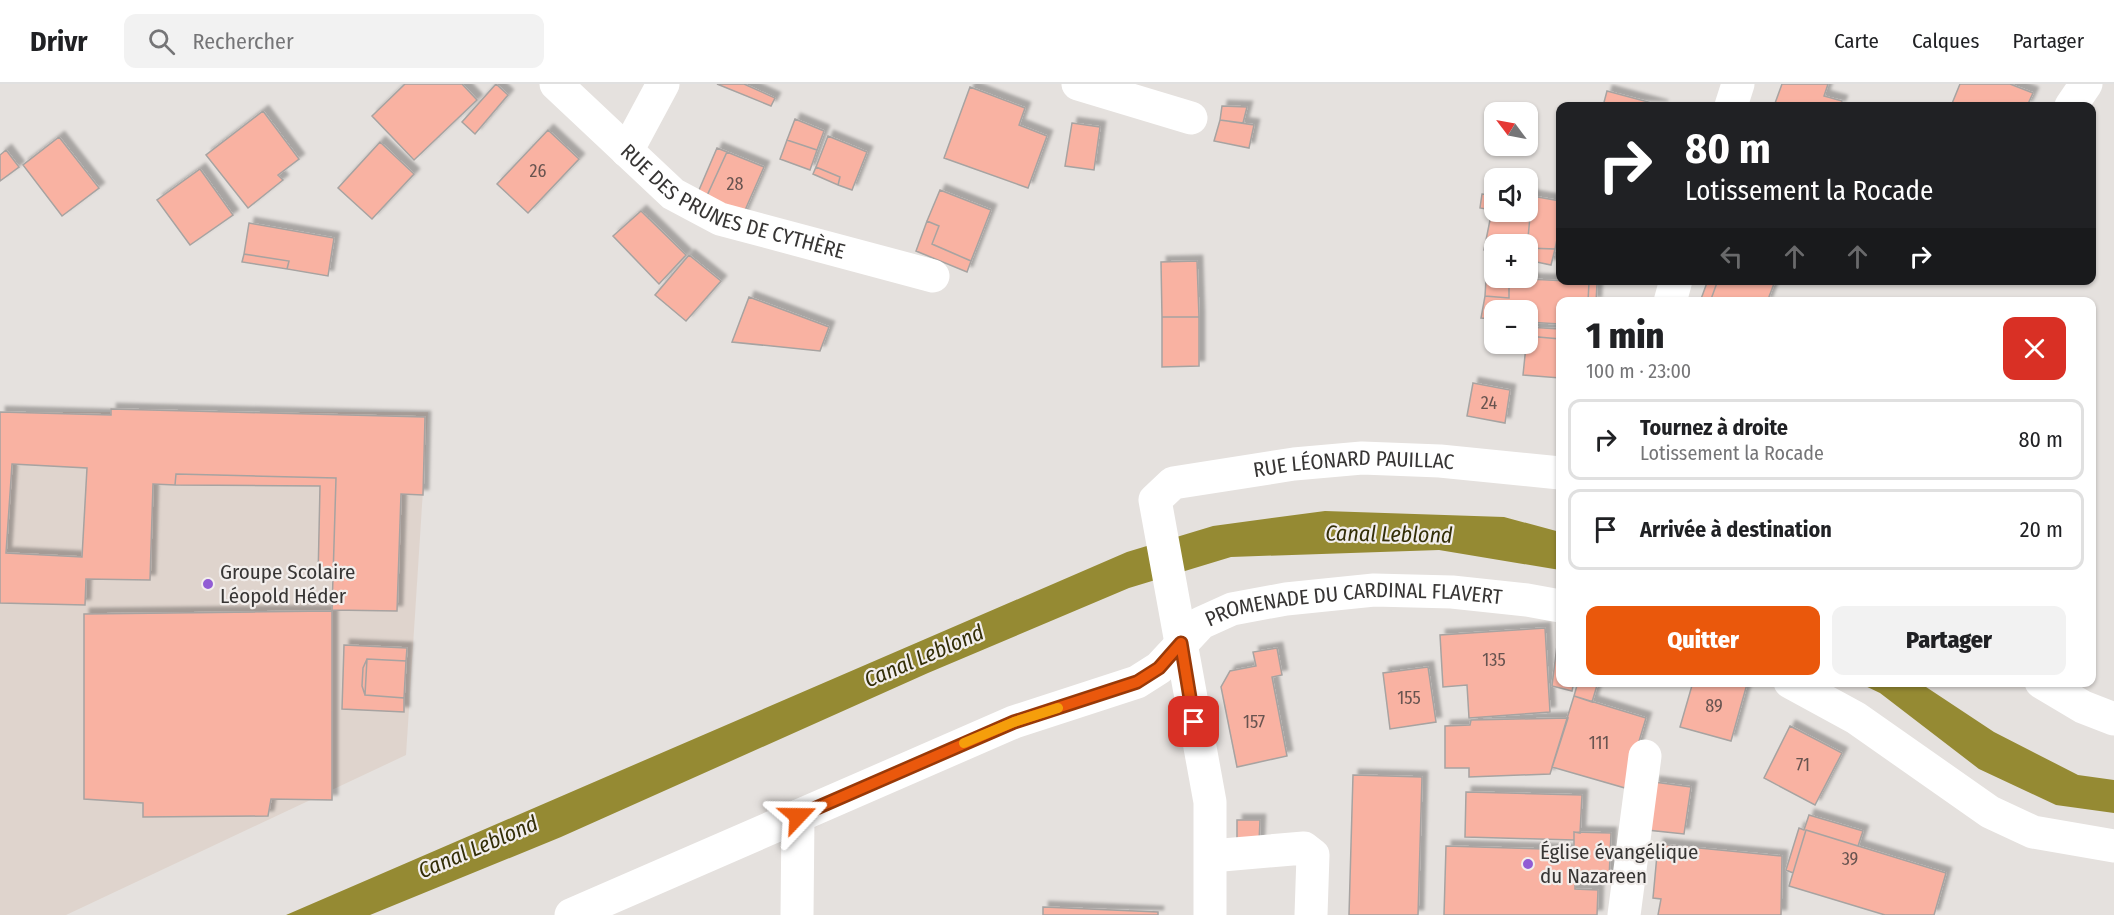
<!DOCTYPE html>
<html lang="fr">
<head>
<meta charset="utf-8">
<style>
  :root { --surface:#fff; --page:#f2f2f2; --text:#202124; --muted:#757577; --line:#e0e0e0; --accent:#ea580c }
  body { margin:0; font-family:"Fira Sans Condensed",sans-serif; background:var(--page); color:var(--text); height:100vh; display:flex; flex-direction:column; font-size:22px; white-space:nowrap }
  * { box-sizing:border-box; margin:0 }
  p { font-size:20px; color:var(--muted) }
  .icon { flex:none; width:33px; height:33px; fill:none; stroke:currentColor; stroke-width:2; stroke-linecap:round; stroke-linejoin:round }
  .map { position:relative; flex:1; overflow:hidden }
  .panel { position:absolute; left:1556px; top:213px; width:540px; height:390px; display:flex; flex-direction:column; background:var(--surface); border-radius:12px; box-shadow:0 2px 4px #0004 }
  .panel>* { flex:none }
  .guide { position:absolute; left:1556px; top:18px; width:540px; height:183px; border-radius:12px; box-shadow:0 2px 4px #0004; background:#202124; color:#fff; overflow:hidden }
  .needle { width:39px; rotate:302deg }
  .fabs { position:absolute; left:1484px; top:18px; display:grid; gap:12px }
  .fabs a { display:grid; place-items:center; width:54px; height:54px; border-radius:12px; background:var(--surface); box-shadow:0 2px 4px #0004; font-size:30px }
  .pin { position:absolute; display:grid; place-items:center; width:51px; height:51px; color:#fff; margin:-26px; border-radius:12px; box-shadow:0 3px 9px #0006 }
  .me { position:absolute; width:66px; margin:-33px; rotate:67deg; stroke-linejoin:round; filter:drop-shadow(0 0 4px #0008) }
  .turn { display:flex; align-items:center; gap:21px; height:126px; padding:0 30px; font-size:27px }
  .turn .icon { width:78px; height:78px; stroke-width:2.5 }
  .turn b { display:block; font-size:42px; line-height:51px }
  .lanes { display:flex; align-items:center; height:57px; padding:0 30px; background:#0003; justify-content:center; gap:30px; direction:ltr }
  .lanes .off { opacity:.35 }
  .round { display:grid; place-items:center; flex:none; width:63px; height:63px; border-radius:12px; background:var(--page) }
  .overview { display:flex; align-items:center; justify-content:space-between; height:102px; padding:0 30px }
  h1 { font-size:36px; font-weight:800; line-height:45px }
  .button { display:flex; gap:12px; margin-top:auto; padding:12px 30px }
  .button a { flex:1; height:69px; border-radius:12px; background:var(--accent); color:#fff; font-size:24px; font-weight:800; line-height:69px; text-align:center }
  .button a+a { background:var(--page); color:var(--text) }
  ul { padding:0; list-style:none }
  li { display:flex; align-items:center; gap:18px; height:81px; margin:0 12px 9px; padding:0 18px; border:3px solid var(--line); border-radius:12px }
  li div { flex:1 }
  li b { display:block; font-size:22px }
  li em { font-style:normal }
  header { display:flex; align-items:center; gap:36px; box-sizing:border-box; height:84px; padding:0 30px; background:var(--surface); border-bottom:2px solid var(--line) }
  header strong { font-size:28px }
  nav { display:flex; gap:33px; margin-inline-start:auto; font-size:21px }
  .search { width:420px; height:54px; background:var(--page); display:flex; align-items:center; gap:15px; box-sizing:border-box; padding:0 21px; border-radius:12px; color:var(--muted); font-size:22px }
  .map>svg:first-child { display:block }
  .built { fill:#dfd4cd }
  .water { fill:#958a33 }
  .building { fill:#f9b2a2; stroke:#a7a3a1; stroke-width:1.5; fill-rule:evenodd; filter:url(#shadow) }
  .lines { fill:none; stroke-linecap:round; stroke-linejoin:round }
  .minor { stroke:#fff; stroke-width:33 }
  .route-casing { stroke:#983908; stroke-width:15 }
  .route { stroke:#ea580c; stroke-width:10 }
  .slow { stroke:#f59e0b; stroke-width:10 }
  .poi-dot { fill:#915cd4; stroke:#f2eeec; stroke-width:2 }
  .labels { text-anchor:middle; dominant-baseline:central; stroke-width:4.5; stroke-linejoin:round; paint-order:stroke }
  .number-label { font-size:18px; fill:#685450 }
  .street-label { font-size:21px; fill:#373534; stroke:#f2eeec }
  .poi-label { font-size:21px; fill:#373534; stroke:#f2eeec; text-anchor:start }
  .water-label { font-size:22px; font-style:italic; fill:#332e07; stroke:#f2eeec }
</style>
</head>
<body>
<header>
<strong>Drivr</strong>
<div class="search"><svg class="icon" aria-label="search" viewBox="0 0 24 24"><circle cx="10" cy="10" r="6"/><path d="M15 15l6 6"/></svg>Rechercher</div>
<nav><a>Carte</a><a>Calques</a><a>Partager</a></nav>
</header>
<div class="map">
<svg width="2114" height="831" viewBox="0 0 2114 831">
  <defs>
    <filter id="shadow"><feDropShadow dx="5.5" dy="-5.5" stdDeviation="1.5" flood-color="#0004"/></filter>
  </defs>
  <rect width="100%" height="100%" fill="#e5e1de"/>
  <!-- built -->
  <path class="built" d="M0 328H428L406 671 66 831H0Z"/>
  <!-- water -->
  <path class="water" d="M1325 427 1504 433 1560 448V486L1439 466 1231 473 1129 504 928 589 561 753 370 831H286L1127 468 1213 442Z
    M1859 599H1920L1994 648 2078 691 2114 696V729L2056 721 1979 685 1880 609Z"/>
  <!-- building -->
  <path class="building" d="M405 0H462L477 16 414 76 372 32Z
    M496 0 508 11 475 50 462 38Z
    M717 0H744L775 14 771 22Z
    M1782 0H1828L1824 12 1842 17 1840 22H1774Z
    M1960 0H2010L2033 9 2027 22H1951Z
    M970 3 1025 24 1019 41 1047 52 1028 104 944 74Z
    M1607 7 1663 22H1603Z
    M1222 22 1247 23 1243 39 1220 36Z
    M263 27 299 75 278 91 283 96 248 124 206 71Z
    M795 35 824 47 817 66 787 56Z
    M1220 36 1254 41 1249 64 1214 57Z
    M1072 39 1100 43 1094 86 1065 82Z
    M548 46 579 75 528 129 497 100Z
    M828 52 867 68 852 106 838 101 840 93 816 83Z
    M59 53 99 104 62 132 23 81Z
    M787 56 817 66 810 86 780 75Z
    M380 58 414 90 372 135 338 104Z
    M717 64 727 68 705 116 696 113Z
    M6 66 19 83 0 97V71Z
    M727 68 764 83 742 133 705 116Z
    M816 83 840 93 838 101 813 90Z
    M200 85 233 131 190 161 157 116Z
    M940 106 991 126 971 177 932 160 939 142 927 137Z
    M1482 110 1494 112V128H1526L1530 110 1532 112 1527 164 1555 165 1551 181 1527 176V160H1494V168L1484 166 1492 126 1480 124Z
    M1532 112 1560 117V141L1555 165 1527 164Z
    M641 127 686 171 659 200 613 152Z
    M927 137 939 142 932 160 971 177 967 188 916 167Z
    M249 139 334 154 328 192 287 185 289 177 244 170Z
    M244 170 289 177 287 185 242 178Z
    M689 171 721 197 686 237 655 211Z
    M1197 177 1199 233H1162L1161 178Z
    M1487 180 1494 181V194H1509V214L1485 212Z
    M1509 194 1589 198 1588 218H1560V240L1527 238V226H1494V235L1481 234 1485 212 1509 214Z
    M1708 196H1718L1710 218H1705L1701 215Z
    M1718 196H1773L1775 197 1767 218H1710Z
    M1589 198 1597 200 1596 218H1588Z
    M749 213 829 243 820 267 732 258Z
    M1162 233H1199V282L1162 283Z
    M1527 243 1560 245V255L1527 252Z
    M1527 252 1560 255V294L1523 291Z
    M1473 299 1510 306 1505 339 1467 332Z
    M111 325 425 333 423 411 401 410 397 527 332 526 336 394 176 390 175 401 153 400 150 496 86 495 85 521 0 519V328L111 331ZM12 380 87 384 82 473 6 469Z
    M176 390 336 394 333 494 318 495 320 402 175 401Z
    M332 527V716L271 715 268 732 143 733V719L84 715V530Z
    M1545 544 1550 628 1469 634 1467 601 1443 603 1440 551Z
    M1558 553 1560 598H1574L1572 607 1552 602Z
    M344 561 407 564 406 577 367 575 363 584 362 602 365 611 404 614V628L342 625Z
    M1277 564 1282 591 1272 593 1287 672 1237 683 1221 603 1230 587 1256 582 1253 568Z
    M367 575 365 611 362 602 363 584Z
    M367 575 406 577 404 614 365 611Z
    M1428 583 1436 638 1390 645 1383 589Z
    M1578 598H1598L1592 618 1574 612Z
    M1693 598 1747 600 1731 657 1680 643Z
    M1574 612 1646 634 1625 704 1552 683Z
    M1568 634 1550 690 1469 693V684H1445V642L1470 641 1471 636Z
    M1790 642 1842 669 1815 721 1764 694Z
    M1353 691 1422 693 1418 831H1349Z
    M1654 698 1691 703 1684 750 1647 746Z
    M1466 708 1582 711 1580 749 1574 748V756L1465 753Z
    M1809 731 1863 747 1858 762 1806 746 1793 789 1786 786 1799 744 1804 746Z
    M1237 736H1260L1259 758 1237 759Z
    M1806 746 1946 789 1934 831H1885L1789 802Z
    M1574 748 1611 749 1609 796 1575 795V805L1598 806 1597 831H1444L1446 762 1574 766Z
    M1658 760 1782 772 1781 831H1658L1661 815 1653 814Z
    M1043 823 1158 828V831H1043Z"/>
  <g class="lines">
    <!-- minor -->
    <g class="minor">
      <path id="s1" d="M556 0 673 110 720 135 933 192"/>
      <path d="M1078 0 1191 34"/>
      <path d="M1731 22 1738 0"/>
      <path d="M2071 22 2086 0"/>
      <path d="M627 67 663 0"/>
      <path d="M1670 218 1676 196"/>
      <path d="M1790 598 1856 634 1990 728 2033 748 2114 762"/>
      <path d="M2041 598 2083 623 2114 635"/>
      <path d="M1211 772 1304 764 1313 771 1311 831"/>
      <path id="s2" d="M571 831 1014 638 1137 598 1159 584 1201 539 1232 525 1286 515 1374 506 1452 508 1527 516 1560 522"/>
      <path d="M797 831 798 732"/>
      <path id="s3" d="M1210 831V718L1155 416 1173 399 1294 380 1362 374 1440 377 1560 389"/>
      <path d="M1624 831 1645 672"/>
    </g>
  </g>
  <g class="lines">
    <!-- route casing -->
    <g class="route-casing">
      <path id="route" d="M798 732 1014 638 1137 598 1159 584 1181 559 1194 638"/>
    </g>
    <!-- route -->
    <use href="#route" class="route"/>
    <!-- slow -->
    <path class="slow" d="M964 659 1014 638 1058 624"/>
  </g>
  <!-- markers -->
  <g class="poi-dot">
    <circle cx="208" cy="500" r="6"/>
    <circle cx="1528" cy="780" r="6"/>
  </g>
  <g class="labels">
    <!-- number labels -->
    <g class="number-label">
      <text x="538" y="87">26</text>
      <text x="735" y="100">28</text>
      <text x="1489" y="319">24</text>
      <text x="1494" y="576">135</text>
      <text x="1409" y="614">155</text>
      <text x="1714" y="622">89</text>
      <text x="1254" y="638">157</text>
      <text x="1599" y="659">111</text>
      <text x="1803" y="681">71</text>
      <text x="1850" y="775">39</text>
    </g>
    <!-- street labels -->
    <g class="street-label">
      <text stroke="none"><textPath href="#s1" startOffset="218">RUE DES PRUNES DE CYTHÈRE</textPath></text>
      <text stroke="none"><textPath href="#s3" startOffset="627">RUE LÉONARD PAUILLAC</textPath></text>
      <text stroke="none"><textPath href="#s2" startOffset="856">PROMENADE DU CARDINAL FLAVERT</textPath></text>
    </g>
    <!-- poi labels -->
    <g class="poi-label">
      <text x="220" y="488">Groupe Scolaire<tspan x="220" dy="24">Léopold Héder</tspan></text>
      <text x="1540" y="768">Église évangélique<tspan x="1540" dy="24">du Nazareen</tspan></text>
    </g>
    <!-- water labels -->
    <g class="water-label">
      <text transform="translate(1389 450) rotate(1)">Canal Leblond</text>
      <text transform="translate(924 572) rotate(-23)">Canal Leblond</text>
      <text transform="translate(478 763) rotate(-23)">Canal Leblond</text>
    </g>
  </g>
</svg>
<div class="fabs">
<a><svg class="needle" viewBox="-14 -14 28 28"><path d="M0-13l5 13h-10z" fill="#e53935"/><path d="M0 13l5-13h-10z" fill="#757577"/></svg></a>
<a><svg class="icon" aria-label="sound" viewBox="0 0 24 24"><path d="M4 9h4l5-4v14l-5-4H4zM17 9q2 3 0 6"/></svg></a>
<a>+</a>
<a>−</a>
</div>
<div class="pin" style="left:1194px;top:638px;background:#d93025"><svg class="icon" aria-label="arrive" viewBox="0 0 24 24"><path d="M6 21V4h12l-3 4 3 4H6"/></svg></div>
<svg class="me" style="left:798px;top:732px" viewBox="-20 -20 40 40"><path d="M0-17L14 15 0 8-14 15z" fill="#ea580c" stroke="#fff" stroke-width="4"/></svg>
<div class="guide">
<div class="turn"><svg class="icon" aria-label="right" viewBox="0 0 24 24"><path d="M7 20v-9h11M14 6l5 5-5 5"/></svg><div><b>80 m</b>Lotissement la Rocade</div></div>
<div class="lanes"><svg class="icon off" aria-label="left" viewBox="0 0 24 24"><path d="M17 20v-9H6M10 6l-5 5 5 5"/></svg><svg class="icon off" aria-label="ahead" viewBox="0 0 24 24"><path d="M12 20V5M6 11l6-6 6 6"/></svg><svg class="icon off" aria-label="ahead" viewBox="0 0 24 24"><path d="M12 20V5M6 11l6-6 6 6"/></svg><svg class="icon" aria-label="right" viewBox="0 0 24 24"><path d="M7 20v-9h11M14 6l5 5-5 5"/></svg></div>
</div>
<section class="panel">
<div class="overview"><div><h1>1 min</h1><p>100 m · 23:00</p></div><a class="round" style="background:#d93025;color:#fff"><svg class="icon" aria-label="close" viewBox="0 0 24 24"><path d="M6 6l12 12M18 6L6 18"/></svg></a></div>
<ul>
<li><svg class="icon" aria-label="right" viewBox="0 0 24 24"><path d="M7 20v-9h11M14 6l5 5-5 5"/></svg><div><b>Tournez à droite</b><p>Lotissement la Rocade</p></div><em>80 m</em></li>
<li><svg class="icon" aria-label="arrive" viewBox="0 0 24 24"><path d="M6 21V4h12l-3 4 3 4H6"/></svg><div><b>Arrivée à destination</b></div><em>20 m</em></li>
</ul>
<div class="button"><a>Quitter</a><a>Partager</a></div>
</section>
</div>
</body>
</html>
